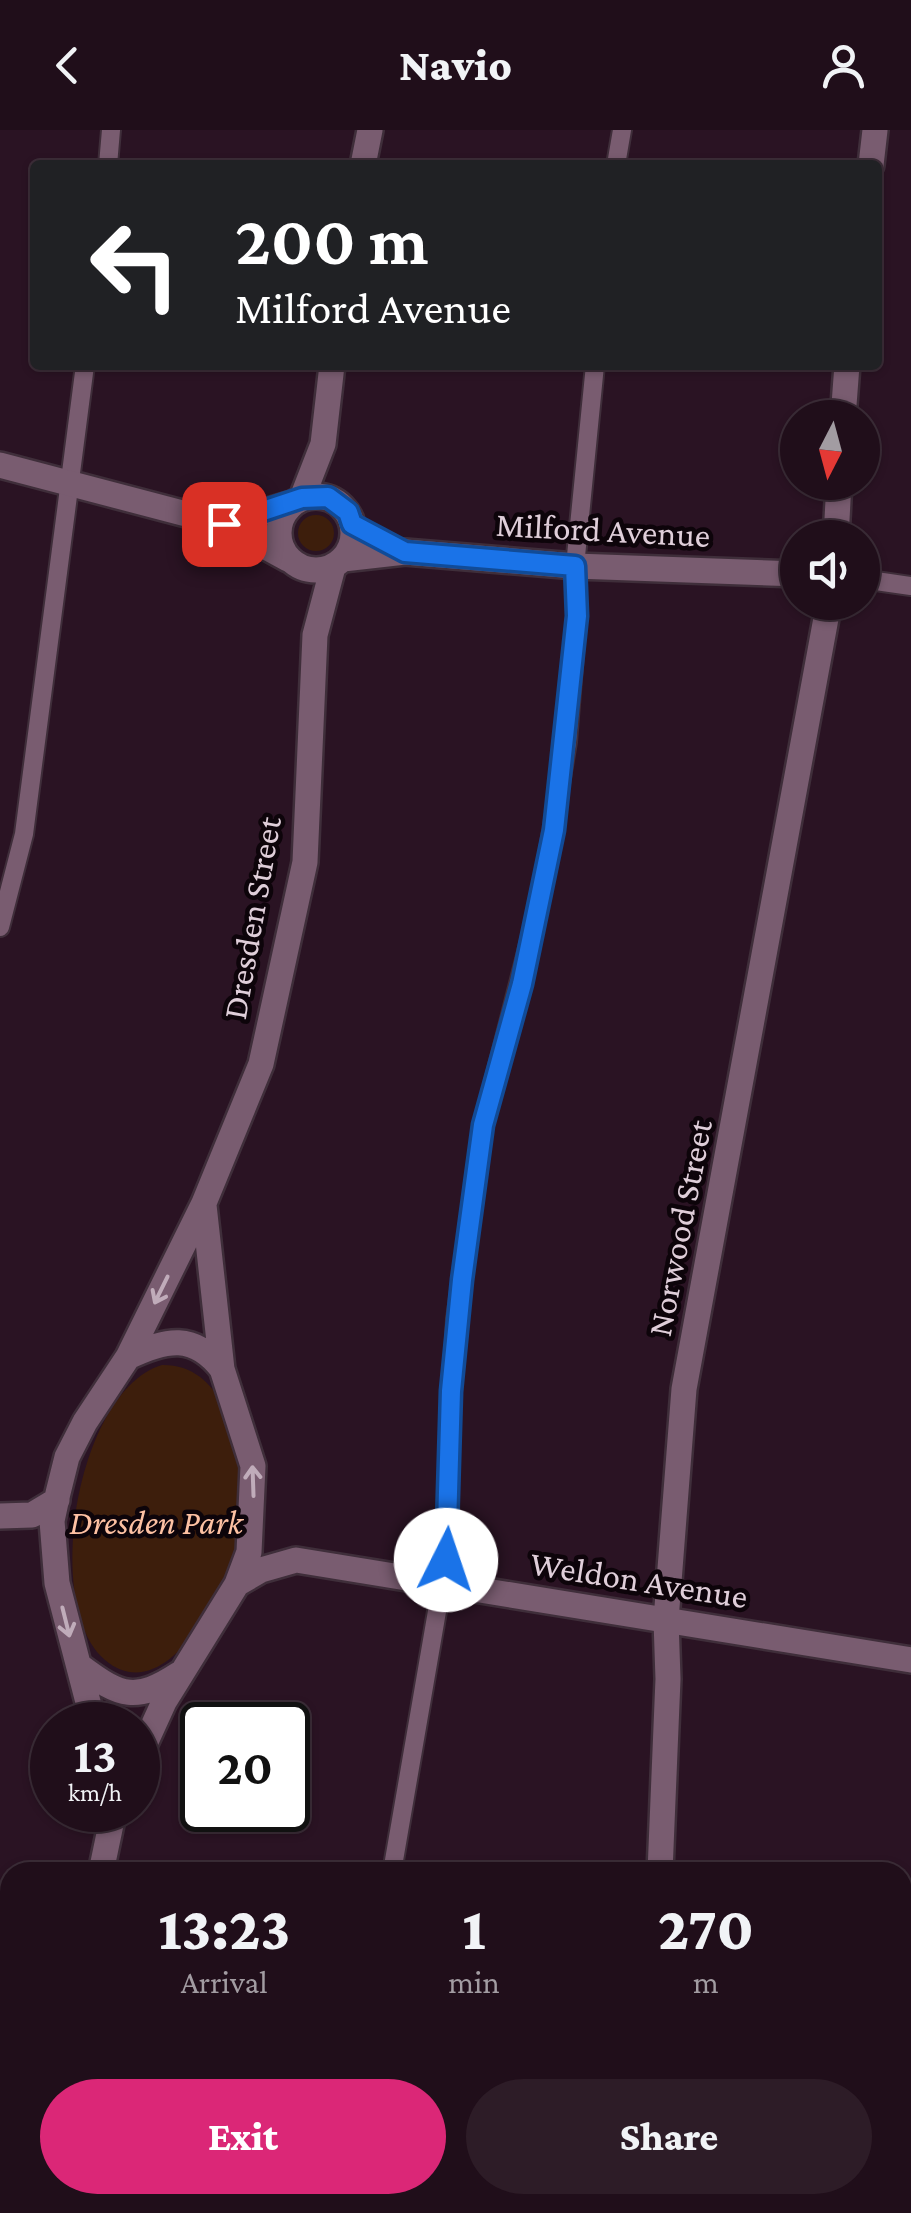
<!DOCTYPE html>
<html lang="en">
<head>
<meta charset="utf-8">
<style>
  :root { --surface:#200e1a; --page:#2d1c27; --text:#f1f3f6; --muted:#a29ca2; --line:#3d2e39; --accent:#db2777 }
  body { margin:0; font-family:"Crimson Pro",serif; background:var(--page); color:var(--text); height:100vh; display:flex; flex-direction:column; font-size:38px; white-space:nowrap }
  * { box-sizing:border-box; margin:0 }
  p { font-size:32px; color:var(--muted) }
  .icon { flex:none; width:55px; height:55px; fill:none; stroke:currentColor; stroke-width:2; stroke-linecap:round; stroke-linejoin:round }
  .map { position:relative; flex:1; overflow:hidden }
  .side { position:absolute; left:0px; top:1732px; width:912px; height:352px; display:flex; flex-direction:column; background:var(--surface); border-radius:30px 30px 0 0; box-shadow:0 2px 8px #0004,0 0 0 2px var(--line) }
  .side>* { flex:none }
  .top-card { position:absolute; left:30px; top:30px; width:852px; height:210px; border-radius:10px; box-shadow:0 2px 8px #0004,0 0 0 2px var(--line); background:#202124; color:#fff; overflow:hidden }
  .needle { width:65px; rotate:186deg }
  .buttons { position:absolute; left:780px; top:270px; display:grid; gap:20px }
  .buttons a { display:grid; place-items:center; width:100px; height:100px; border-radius:50%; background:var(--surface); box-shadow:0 2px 8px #0004,0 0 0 2px var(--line); font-size:50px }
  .speed { position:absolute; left:30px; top:1572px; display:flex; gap:20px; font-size:50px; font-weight:700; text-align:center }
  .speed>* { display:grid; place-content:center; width:130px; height:130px; border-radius:50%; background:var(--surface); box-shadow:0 2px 8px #0004,0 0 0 2px var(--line); line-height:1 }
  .speed small { font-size:25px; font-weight:400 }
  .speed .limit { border:5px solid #111; border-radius:15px; background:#fff; color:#111 }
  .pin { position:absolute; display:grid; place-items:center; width:85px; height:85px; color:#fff; margin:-42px; border-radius:20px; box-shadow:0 5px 15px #0006 }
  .me { position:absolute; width:110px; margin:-55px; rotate:4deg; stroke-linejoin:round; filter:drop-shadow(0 0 8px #0008) }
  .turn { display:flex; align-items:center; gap:35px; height:210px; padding:0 40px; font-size:45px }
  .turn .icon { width:130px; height:130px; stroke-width:2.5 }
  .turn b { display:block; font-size:70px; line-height:85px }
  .eta { display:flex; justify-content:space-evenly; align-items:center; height:170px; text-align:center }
  .eta b { font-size:60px; font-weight:800; line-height:70px }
  .button { display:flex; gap:20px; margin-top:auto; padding:20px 40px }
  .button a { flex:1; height:115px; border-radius:60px; background:var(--accent); color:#fff; font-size:40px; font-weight:800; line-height:115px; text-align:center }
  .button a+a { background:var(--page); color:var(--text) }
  header { display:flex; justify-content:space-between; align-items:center; height:130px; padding:0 40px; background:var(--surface); font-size:45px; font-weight:800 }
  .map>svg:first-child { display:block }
  .green { fill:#3d1e0c }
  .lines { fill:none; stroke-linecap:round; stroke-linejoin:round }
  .service-casing { stroke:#3f2e3a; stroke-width:22 }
  .minor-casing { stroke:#3f2e3a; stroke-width:30 }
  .service { stroke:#795c70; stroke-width:18 }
  .minor { stroke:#795c70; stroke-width:25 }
  .oneway { stroke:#c0acba }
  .route-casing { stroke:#114b97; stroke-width:25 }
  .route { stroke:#1a73e8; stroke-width:18 }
  .labels { text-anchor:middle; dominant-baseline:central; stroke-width:9; stroke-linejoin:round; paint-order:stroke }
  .street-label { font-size:35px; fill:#dfced9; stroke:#0d040a }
  .park-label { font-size:35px; font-style:italic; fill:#fdc1a3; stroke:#0d040a }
</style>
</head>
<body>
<header><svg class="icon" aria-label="back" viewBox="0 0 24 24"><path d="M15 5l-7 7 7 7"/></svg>Navio<svg class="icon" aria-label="person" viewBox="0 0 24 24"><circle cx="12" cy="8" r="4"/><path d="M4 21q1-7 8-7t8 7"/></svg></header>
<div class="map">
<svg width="911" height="2083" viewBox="0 0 911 2083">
  <rect width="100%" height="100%" fill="#2a1323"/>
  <!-- green -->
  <path class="green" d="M298 403a18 18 0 1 1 36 0a18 18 0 1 1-36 0Z
    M162 1235C243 1234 249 1364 234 1422 223 1467 164 1580 105 1530 41 1476 77 1260 162 1235Z"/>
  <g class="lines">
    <!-- service casing -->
    <g class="service-casing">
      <path id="service" d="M108 35 111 0
        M616 35 622 0
        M862 449 911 456
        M0 797 24 704 85 235
        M392 1742 450 1406 448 1338 456 1189 483 995 541 767 567 612 577 486 575 436 595 235
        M347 2083 348 2075"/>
    </g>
    <!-- minor casing -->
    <g class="minor-casing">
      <path id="minor" d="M363 35 370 0
        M871 35 875 0
        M843 288 847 235
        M0 335 224 394 288 429
        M279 403a37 37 0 1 1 74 0a37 37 0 1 1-74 0Z
        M302 368 323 314 332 235
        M224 394 291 374
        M836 408 839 352
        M343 429 405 422 575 436 798 444
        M128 1227C166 1209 194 1203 222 1239
        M0 1386 32 1385 57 1370
        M237 1454 261 1440 296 1430 911 1530
        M81 1537C121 1567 136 1572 179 1544
        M94 1595 57 1453 52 1391 58 1363 67 1327 85 1292 128 1227 204 1073 261 934 305 732 315 505 333 437
        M138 1629 164 1572 237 1454 249 1422 253 1336 222 1239 204 1075
        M101 1742 114 1680
        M660 1742 668 1549 666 1490 684 1259 829 472
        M0 2069 10 2068
        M92 2075 96 2083
        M25 2083 29 2075
        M611 2083 613 2075"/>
    </g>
    <!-- service -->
    <use href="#service" class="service"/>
    <!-- minor -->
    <use href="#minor" class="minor"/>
  </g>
  <!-- one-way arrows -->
  <defs><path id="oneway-shaft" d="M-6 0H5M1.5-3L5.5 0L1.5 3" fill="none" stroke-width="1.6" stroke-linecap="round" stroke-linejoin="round" transform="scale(2.5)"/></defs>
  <g class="oneway">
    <use href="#oneway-shaft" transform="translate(161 1160) rotate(116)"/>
    <use href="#oneway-shaft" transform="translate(253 1351) rotate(-92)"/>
    <use href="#oneway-shaft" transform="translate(66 1492) rotate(76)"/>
  </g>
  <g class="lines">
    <!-- route casing -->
    <g class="route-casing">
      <path id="route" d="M224 394 302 368 328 367 348 382 352 394 405 422 575 436 577 486 554 700 522 854 483 995 462 1150 451 1261 446 1430"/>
    </g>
    <!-- route -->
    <use href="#route" class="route"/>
  </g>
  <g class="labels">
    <!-- street labels -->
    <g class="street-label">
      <text transform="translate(603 400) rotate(3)">Milford Avenue</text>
      <text transform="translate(252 788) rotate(-80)">Dresden Street</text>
      <text transform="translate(680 1098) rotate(-79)">Norwood Street</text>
      <text transform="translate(639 1450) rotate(9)">Weldon Avenue</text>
    </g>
    <!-- park labels -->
    <g class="park-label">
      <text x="156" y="1392">Dresden Park</text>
    </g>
  </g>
</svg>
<div class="buttons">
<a><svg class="needle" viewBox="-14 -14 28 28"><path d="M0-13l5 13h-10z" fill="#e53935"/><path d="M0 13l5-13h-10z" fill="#a29ca2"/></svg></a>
<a><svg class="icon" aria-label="sound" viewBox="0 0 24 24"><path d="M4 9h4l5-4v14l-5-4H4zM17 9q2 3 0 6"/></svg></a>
</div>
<div class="speed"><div>13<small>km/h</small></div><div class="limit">20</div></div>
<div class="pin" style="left:224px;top:394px;background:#d93025"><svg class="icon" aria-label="arrive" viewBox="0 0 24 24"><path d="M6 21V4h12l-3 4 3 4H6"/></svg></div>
<svg class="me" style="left:446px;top:1430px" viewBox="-20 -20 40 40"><circle r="19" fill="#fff"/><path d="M0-13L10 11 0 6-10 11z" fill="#1a73e8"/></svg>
<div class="top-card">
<div class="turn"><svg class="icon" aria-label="left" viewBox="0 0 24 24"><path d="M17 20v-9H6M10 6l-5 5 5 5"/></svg><div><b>200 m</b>Milford Avenue</div></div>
</div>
<section class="side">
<div class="eta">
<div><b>13:23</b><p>Arrival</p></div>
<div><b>1</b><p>min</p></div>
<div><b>270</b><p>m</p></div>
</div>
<div class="button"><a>Exit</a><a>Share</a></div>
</section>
</div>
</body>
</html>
